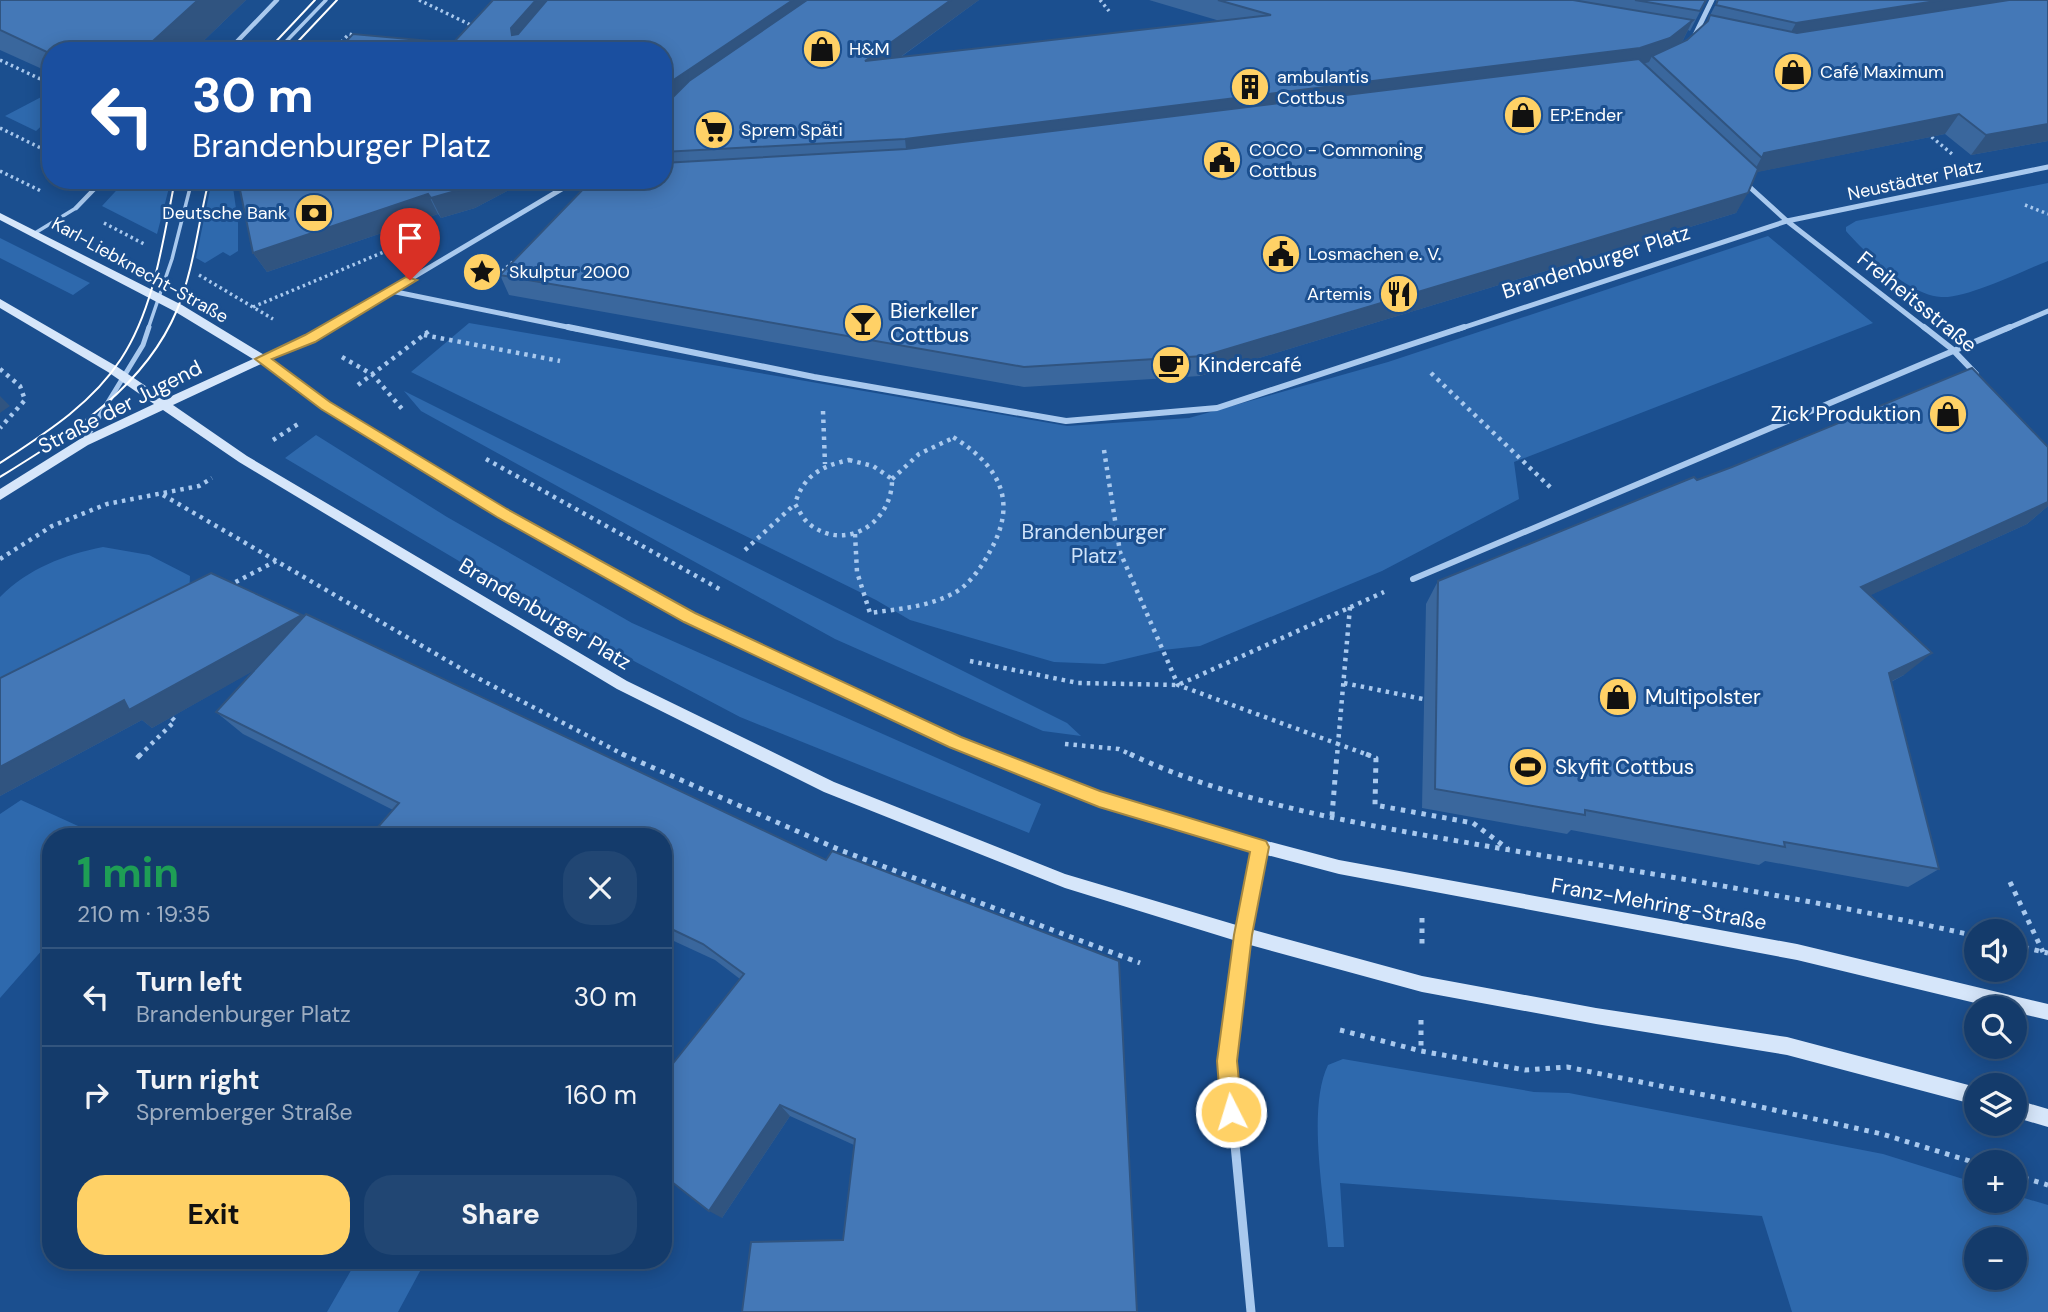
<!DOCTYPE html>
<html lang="en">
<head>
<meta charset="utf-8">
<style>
  :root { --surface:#143b6b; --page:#214673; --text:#f1f3f6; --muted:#9dadc1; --line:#33557e; --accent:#ffd166 }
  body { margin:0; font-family:"DM Sans",sans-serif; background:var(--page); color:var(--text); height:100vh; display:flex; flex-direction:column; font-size:26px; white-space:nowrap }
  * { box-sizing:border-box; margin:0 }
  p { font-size:23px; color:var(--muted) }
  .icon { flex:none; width:38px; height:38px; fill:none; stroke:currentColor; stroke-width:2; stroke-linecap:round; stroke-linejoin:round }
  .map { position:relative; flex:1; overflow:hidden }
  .side { position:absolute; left:42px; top:828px; width:630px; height:441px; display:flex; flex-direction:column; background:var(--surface); border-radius:28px; box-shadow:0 4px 18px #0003,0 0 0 2px var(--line) }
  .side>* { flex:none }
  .top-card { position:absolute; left:42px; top:42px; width:630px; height:147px; border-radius:28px; box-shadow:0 4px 18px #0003,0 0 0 2px var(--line); background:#1a4fa0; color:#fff; overflow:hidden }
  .fabs { position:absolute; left:1964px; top:919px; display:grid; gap:14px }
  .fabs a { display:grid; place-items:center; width:63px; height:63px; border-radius:50%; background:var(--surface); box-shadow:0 4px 18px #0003,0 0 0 2px var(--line); font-size:35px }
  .pin { position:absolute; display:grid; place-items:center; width:60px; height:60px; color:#fff; margin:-72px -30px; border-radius:50% 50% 50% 0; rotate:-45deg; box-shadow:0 0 7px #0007 }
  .pin .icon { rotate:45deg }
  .me { position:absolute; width:77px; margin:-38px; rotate:355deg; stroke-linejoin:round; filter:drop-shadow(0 0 5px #0008) }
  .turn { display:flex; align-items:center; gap:24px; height:147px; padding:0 35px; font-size:32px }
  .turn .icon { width:91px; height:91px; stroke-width:2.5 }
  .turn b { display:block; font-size:49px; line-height:60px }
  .round { display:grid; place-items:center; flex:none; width:74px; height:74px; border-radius:28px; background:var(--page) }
  .overview { display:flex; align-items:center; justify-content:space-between; height:119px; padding:0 35px }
  h1 { font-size:42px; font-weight:700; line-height:52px; color:#1e9e55 }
  .action { display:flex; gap:14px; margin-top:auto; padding:14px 35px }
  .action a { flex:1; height:80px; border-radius:28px; background:var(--accent); color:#111; font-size:28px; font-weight:700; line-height:80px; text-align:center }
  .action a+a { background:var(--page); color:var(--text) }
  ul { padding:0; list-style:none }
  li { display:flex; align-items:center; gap:21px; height:98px; padding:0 35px; border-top:2px solid var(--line) }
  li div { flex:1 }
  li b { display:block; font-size:26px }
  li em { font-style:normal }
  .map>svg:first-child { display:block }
  .green { fill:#2e69ad; fill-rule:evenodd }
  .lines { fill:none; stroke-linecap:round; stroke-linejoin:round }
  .path-far2 { stroke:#a9c9ee; stroke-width:3.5; stroke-dasharray:2.5 3.5; stroke-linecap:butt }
  .path-far1 { stroke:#a9c9ee; stroke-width:4.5; stroke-dasharray:3.5 5; stroke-linecap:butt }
  .path { stroke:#a9c9ee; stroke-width:5; stroke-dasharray:4.5 6; stroke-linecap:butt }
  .service-far1 { stroke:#a9c9ee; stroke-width:3.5 }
  .service { stroke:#a9c9ee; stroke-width:5 }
  .pedestrian { stroke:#a9c9ee; stroke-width:4.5 }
  .minor-far2 { stroke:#a9c9ee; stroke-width:5 }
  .minor-far1 { stroke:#a9c9ee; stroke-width:6 }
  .minor { stroke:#a9c9ee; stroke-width:9 }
  .secondary { fill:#d6e6fa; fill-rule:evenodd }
  .tram { stroke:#fff; stroke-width:2 }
  .wall { fill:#3a679d }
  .shaded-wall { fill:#305480 }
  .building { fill:#4478b7; stroke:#305480; stroke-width:2 }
  .route { fill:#ffd166; stroke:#a68842; stroke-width:2 }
  .labels { text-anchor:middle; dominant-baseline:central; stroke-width:6; stroke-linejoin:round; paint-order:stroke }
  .far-poi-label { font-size:18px; fill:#fff; stroke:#1b4f8f; text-anchor:start }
  .far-street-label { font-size:18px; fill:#fff; stroke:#1b4f8f }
  .street-label { font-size:21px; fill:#fff; stroke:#1b4f8f }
  .poi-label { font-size:21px; fill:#fff; stroke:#1b4f8f; text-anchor:start }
  .park-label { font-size:21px; fill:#cfe3fa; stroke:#1b4f8f }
</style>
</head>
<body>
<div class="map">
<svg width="2048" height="1312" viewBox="0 0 2048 1312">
  <rect width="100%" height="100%" fill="#1b4f8f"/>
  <!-- green -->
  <path class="green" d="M47 94 51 95V117L36 131 5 116Z
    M126 180H171L157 234 102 206Z
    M212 180H232L238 223V251L230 256 223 252 205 263 196 258Z
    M2048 183V261C2022 271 1966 299 1941 297 1911 296 1865 253 1846 231V227L1856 221Z
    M1768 236 1873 323 1514 462 1519 499 1382 571 1200 646 1163 650 1104 664 1054 662 910 620 876 600 411 372 469 323 1067 426 1189 418 1388 362Z
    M0 238 90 283 73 295 0 258Z
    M404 391 1067 723 1081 736 1043 731 835 639 421 411Z
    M316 435 447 517 632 623 1041 804 1029 833 740 717 577 631 285 458Z
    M103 547 149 555 190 576 189 597 0 691V597C29 568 64 555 103 547Z
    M21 800 100 836H51V940L0 998V814Z
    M1343 1059 1534 1092 1569 1093 1883 1154 1976 1183V1200H2014V1195L2048 1205V1312H1792L1762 1216 1340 1183 1344 1247H1328C1324 1196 1307 1109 1328 1065ZM2014 1239V1278H1976V1239Z
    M357 1260H426L398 1312H327Z"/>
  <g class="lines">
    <!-- path-far2 -->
    <path class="path-far2" d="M419 0 475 27
      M1100 0 1109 11
      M333 51 349 34 354 35
      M0 60 51 84
      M0 128 51 153
      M1927 133 1952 154
      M0 171 43 192
      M2025 205 2048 214
      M104 223 146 245
      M199 275 273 319
      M493 279 513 262
      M253 307 398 246"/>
    <!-- path-far1 -->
    <path class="path-far1" d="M424 335 560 361
      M342 357 373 375 403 410
      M0 369 20 386 25 400 0 428
      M1431 373 1551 488
      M358 385 429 331
      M823 411 825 464
      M273 440 298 424
      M1104 450 1120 552 1178 685 1338 744 1337 756
      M486 459 723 591
      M849 460 873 466 892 479C893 520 849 552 812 526 804 521 800 512 795 504 803 476 821 466 849 460Z
      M892 479 919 454 955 437
      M163 495 472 675 626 756
      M855 534 857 572 870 613C898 609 928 607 954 593 969 585 981 568 989 553 1019 502 1000 466 953 437
      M745 550 795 504
      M0 559 52 526 107 504 199 486 212 478
      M228 586 276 561
      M1350 607 1338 744 1371 756
      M970 661 1078 683 1178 685 1384 592
      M1344 683 1423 699
      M1065 744 1119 749 1134 756
      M139 756 175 721 171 717"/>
    <!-- path -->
    <path class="path" d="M622 754 840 850 1140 963
      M1130 754C1240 806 1378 827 1498 848 1658 875 1818 900 1976 936
      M1366 754 1376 758 1375 805 1473 823 1508 849
      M137 758 141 754
      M1332 816 1337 754
      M2010 882 2043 952
      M1422 918V948
      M2014 945 2048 953
      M1421 1020V1051
      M1340 1030 1421 1051 1525 1070 1567 1067 1734 1101 1882 1134 1976 1163
      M2014 1175 2048 1185"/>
    <!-- service-far1 -->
    <path class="service-far1" d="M277 51 326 0
      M554 180 570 184
      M35 233 76 208
      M148 329 172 259 192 180"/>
    <!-- service -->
    <path class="service" d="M85 440 143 345 149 327"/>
    <!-- pedestrian -->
    <path class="pedestrian" d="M228 51 277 0
      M76 208 103 180"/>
    <!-- minor-far2 -->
    <path class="minor-far2" d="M1694 37 1712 0
      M1743 181 1787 221 1926 329
      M391 291 577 329
      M326 329 570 184 598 182
      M1459 329 1787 221 2048 167
      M2006 329 2048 311"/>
    <!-- minor-far1 -->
    <path class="minor-far1" d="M568 327 814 377 1066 421 1217 408 1464 327
      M1924 327 1952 349 1976 374
      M262 359 329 327
      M1413 579 2010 327"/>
    <!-- minor -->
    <path class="minor" d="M1251 1312 1227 1061 1243 935 1260 847"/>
    <!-- secondary -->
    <path class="secondary" d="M0 213 182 305 266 356 330 402 507 510 694 613 960 737 1100 792 1221 829 1339 860 1797 944 2048 1004V1020L2014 1012V1008H1996L1797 960 1339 874 1221 843 1099 806 950 747 684 621 497 516 322 408 261 364 173 405 247 456 627 681 834 782 1065 874 1243 927 1422 976 1596 1008 1787 1037 1976 1087V1105L1787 1055 1596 1024 1422 992 1243 943 1065 888 824 792 617 689 239 462 163 410 88 445 0 500V489L80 439 154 404 108 372 0 308V299L116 366 165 399 253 359 174 311 0 220Z
      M2014 1099 2048 1109V1127L2014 1117Z"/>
    <!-- tram -->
    <path class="tram" d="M267 51 315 0
      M289 51 337 0
      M0 463C44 434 92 404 121 359 155 307 163 239 175 180
      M0 477C69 434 144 389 177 310 194 269 198 223 209 180"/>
  </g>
  <!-- wall -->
  <path class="wall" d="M0 0H246L193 51H51V73L0 50Z
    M493 0H979L901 57 1220 21 1149 0H1706L1690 31 1688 30 1683 40 1679 44 1687 40 1706 23 1717 2 1716 0H2048V141L1971 155 1945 134 1756 172 1736 213 1200 376 1024 387 509 295 500 275 663 180V51L453 43Z
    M238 180H528L475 208 441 218 438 214 267 272 253 253Z
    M2048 447V506L2027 524 1870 595 1904 675 1891 682 1939 869 1908 887 1765 861 1759 865 1571 830 1567 834 1422 808 1426 604 1438 581 1697 480Z
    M302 615 826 860 1119 961 843 1240 854 1145 790 1116 722 1218 740 979 715 960 663 936V836L393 810 243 734 216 712 254 670 152 728 142 720 0 796V678Z"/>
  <!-- shaded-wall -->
  <path class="shaded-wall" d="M198 0H246L193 51H142Z
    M536 0H559L519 48 512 35 511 28Z
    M793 0H825L663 110V87Z
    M951 0H979L867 81 865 61Z
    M1942 0H2048L1785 43 1796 23Z
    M1693 20 1683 40 1661 58 1652 56 1649 62 1631 68 907 159 905 139Z
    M1959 114 1945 134 1753 173 1764 153Z
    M2048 124V141L1971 155 1986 135Z
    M480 180H528L475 208 441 218 431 198Z
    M1748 193 1736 213 1200 376 1204 356Z
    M428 194 438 214 267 272 253 253Z
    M0 396 10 406 0 413Z
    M2048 492V506L2027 524 1836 611 1861 587Z
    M302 615 319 634 152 728 142 720 0 796V767L124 700Z
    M1932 653 1904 675 1862 696 1889 673Z
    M780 1105 790 1116 722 1218 709 1211Z"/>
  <!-- building -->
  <path class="building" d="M0 0H198L142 51H51V54L0 30Z
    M493 0H536L511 28 512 35 518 34 547 0H793L663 87V51H337L353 34 453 43Z
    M807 0H951L865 61 1271 15 1218 0H1573L1693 20 1670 38 1640 48 905 139 663 152V107L689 81Z
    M1635 0H1706L1700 11Z
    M1718 0H1942L1796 23 1716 5Z
    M2009 0H2048V124L1986 135 1959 114 1764 153 1762 158 1652 56 1687 40 1708 21 1710 15 1797 33Z
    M1639 59 1758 169 1748 193 1204 356 1024 367 500 275 592 180H663V163L906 149Z
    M238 180H480L466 188 431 198 428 194 253 253Z
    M1972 368 2048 447V502L1861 587 1932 653 1889 673 1939 869 1784 842 1785 847 1585 810V815L1435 789 1438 581 1694 477 1697 480 1732 467Z
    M211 573 302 615 129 710 124 700 0 767V678Z
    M306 614 826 860 832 851 1119 961 1137 1312H742L751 1242 843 1240 855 1139 780 1105 709 1211 663 1175V1076L744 974 703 944 663 925V836H370L399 803 216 712Z"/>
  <!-- route -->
  <path class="route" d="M406 277 417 280 315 342 272 359 330 402 507 509 695 613 961 737 1100 791 1266 841 1269 847 1252 935 1237 1061 1242 1112 1239 1119 1231 1122 1224 1119 1221 1112 1217 1061 1234 935 1250 852 1099 807 949 747 684 622 497 517 321 409 255 359 305 335Z"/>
  <!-- icons -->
  <defs>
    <g id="shop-disc" transform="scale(2.0125)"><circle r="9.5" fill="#ffd166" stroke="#1b4f8f"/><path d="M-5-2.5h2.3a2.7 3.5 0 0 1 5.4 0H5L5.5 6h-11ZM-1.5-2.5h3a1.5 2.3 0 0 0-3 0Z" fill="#111"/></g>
    <g id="building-disc" transform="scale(2.0125)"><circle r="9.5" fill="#ffd166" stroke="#1b4f8f"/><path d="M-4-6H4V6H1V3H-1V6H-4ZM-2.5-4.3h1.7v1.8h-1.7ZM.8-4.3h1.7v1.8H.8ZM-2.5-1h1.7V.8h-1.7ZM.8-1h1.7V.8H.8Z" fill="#111"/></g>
    <g id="supermarket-disc" transform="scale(2.0125)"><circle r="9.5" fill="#ffd166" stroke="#1b4f8f"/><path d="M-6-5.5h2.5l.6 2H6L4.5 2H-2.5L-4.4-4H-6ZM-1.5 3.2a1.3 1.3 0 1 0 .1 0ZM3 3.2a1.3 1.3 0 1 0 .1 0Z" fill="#111"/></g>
    <g id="civic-disc" transform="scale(2.0125)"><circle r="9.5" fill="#ffd166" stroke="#1b4f8f"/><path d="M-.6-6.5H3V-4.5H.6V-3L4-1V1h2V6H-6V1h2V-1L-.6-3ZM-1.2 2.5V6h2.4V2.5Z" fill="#111"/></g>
    <g id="bank-disc" transform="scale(2.0125)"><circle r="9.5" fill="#ffd166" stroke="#1b4f8f"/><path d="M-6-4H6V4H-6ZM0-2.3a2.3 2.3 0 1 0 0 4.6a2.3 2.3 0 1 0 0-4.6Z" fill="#111"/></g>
    <g id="sight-disc" transform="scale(2.0125)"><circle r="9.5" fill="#ffd166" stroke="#1b4f8f"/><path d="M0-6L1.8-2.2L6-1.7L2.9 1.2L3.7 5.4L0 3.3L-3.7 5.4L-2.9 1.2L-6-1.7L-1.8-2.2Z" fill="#111"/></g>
    <g id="restaurant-disc" transform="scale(2.0125)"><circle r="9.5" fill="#ffd166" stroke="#1b4f8f"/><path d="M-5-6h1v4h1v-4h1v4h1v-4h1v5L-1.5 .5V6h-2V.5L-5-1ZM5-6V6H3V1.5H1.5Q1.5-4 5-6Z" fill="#111"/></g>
    <g id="bar-disc" transform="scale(2.0125)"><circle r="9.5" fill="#ffd166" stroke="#1b4f8f"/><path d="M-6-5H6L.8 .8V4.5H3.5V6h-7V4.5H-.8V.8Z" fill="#111"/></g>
    <g id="cafe-disc" transform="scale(2.0125)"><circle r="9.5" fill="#ffd166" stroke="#1b4f8f"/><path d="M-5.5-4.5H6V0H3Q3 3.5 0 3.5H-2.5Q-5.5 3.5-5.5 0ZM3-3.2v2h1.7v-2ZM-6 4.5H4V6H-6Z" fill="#111"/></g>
    <g id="stadium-disc" transform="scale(2.0125)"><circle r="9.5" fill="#ffd166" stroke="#1b4f8f"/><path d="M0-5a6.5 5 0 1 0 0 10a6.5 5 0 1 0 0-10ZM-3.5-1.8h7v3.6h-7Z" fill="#111"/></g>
  </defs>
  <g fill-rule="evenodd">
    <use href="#shop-disc" x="822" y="49"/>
    <use href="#shop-disc" x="1793" y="72"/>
    <use href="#building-disc" x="1250" y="87"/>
    <use href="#shop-disc" x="1523" y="115"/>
    <use href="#supermarket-disc" x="714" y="130"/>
    <use href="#civic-disc" x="1222" y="160"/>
    <use href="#bank-disc" x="314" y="213"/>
    <use href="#civic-disc" x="1281" y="254"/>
    <use href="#sight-disc" x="482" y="272"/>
    <use href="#restaurant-disc" x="1399" y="294"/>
    <use href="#bar-disc" x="863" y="323"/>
    <use href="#cafe-disc" x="1171" y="365"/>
    <use href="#shop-disc" x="1948" y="414"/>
    <use href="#shop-disc" x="1618" y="697"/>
    <use href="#stadium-disc" x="1528" y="767"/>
  </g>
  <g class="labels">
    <!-- far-poi labels -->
    <g class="far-poi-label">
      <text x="849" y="49">H&amp;M</text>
      <text x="1820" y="72">Café Maximum</text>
      <text x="1277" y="77">ambulantis<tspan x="1277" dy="21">Cottbus</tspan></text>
      <text x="1550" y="115">EP:Ender</text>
      <text x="741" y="130">Sprem Späti</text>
      <text x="1249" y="150">COCO - Commoning<tspan x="1249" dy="21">Cottbus</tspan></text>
      <text x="287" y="213" text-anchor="end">Deutsche Bank</text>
      <text x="1308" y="254">Losmachen e. V.</text>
      <text x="509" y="272">Skulptur 2000</text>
      <text x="1372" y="294" text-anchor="end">Artemis</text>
    </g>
    <!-- far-street labels -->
    <g class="far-street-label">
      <text transform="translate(1915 180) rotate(-12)">Neustädter Platz</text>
      <text transform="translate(140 270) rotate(29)">Karl-Liebknecht-Straße</text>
    </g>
    <!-- street labels -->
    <g class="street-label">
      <text transform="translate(1596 262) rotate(-18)">Brandenburger Platz</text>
      <text transform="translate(1917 302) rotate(39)">Freiheitsstraße</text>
      <text transform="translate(120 407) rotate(-27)">Straße der Jugend</text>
      <text transform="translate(545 614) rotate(31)">Brandenburger Platz</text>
      <text transform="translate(1659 904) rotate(10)">Franz-Mehring-Straße</text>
    </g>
    <!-- poi labels -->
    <g class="poi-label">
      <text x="890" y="311">Bierkeller<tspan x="890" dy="24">Cottbus</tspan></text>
      <text x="1198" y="365">Kindercafé</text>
      <text x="1921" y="414" text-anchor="end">Zick Produktion</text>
      <text x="1645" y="697">Multipolster</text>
      <text x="1555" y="767">Skyfit Cottbus</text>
    </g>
    <!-- park labels -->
    <g class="park-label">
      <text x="1094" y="532">Brandenburger<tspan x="1094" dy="24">Platz</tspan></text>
    </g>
  </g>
</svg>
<div class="fabs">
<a><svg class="icon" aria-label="sound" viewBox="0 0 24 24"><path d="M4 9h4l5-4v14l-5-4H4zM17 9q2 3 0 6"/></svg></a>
<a><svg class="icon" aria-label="search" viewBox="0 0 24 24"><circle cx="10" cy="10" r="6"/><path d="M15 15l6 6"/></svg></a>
<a><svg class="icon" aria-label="layers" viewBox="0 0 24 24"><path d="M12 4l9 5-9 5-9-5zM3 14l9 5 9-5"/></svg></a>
<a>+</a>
<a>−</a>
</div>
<div class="pin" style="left:410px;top:280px;background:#d93025"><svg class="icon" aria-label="arrive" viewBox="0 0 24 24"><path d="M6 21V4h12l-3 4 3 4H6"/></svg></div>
<svg class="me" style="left:1231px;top:1112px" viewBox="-20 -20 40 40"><circle r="17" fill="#ffd166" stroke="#fff" stroke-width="3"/><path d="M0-11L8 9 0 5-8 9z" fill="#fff"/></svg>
<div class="top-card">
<div class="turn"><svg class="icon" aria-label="left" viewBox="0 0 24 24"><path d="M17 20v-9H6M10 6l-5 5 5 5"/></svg><div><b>30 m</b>Brandenburger Platz</div></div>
</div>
<section class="side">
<div class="overview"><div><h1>1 min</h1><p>210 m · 19:35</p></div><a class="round"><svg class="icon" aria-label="close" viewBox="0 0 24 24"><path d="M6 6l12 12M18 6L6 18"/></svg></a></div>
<ul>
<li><svg class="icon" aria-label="left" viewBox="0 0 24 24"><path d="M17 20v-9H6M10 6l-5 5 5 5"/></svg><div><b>Turn left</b><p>Brandenburger Platz</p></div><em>30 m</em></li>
<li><svg class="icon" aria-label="right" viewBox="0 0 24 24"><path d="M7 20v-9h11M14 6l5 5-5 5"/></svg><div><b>Turn right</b><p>Spremberger Straße</p></div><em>160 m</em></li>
</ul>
<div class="action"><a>Exit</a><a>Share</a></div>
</section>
</div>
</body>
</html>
